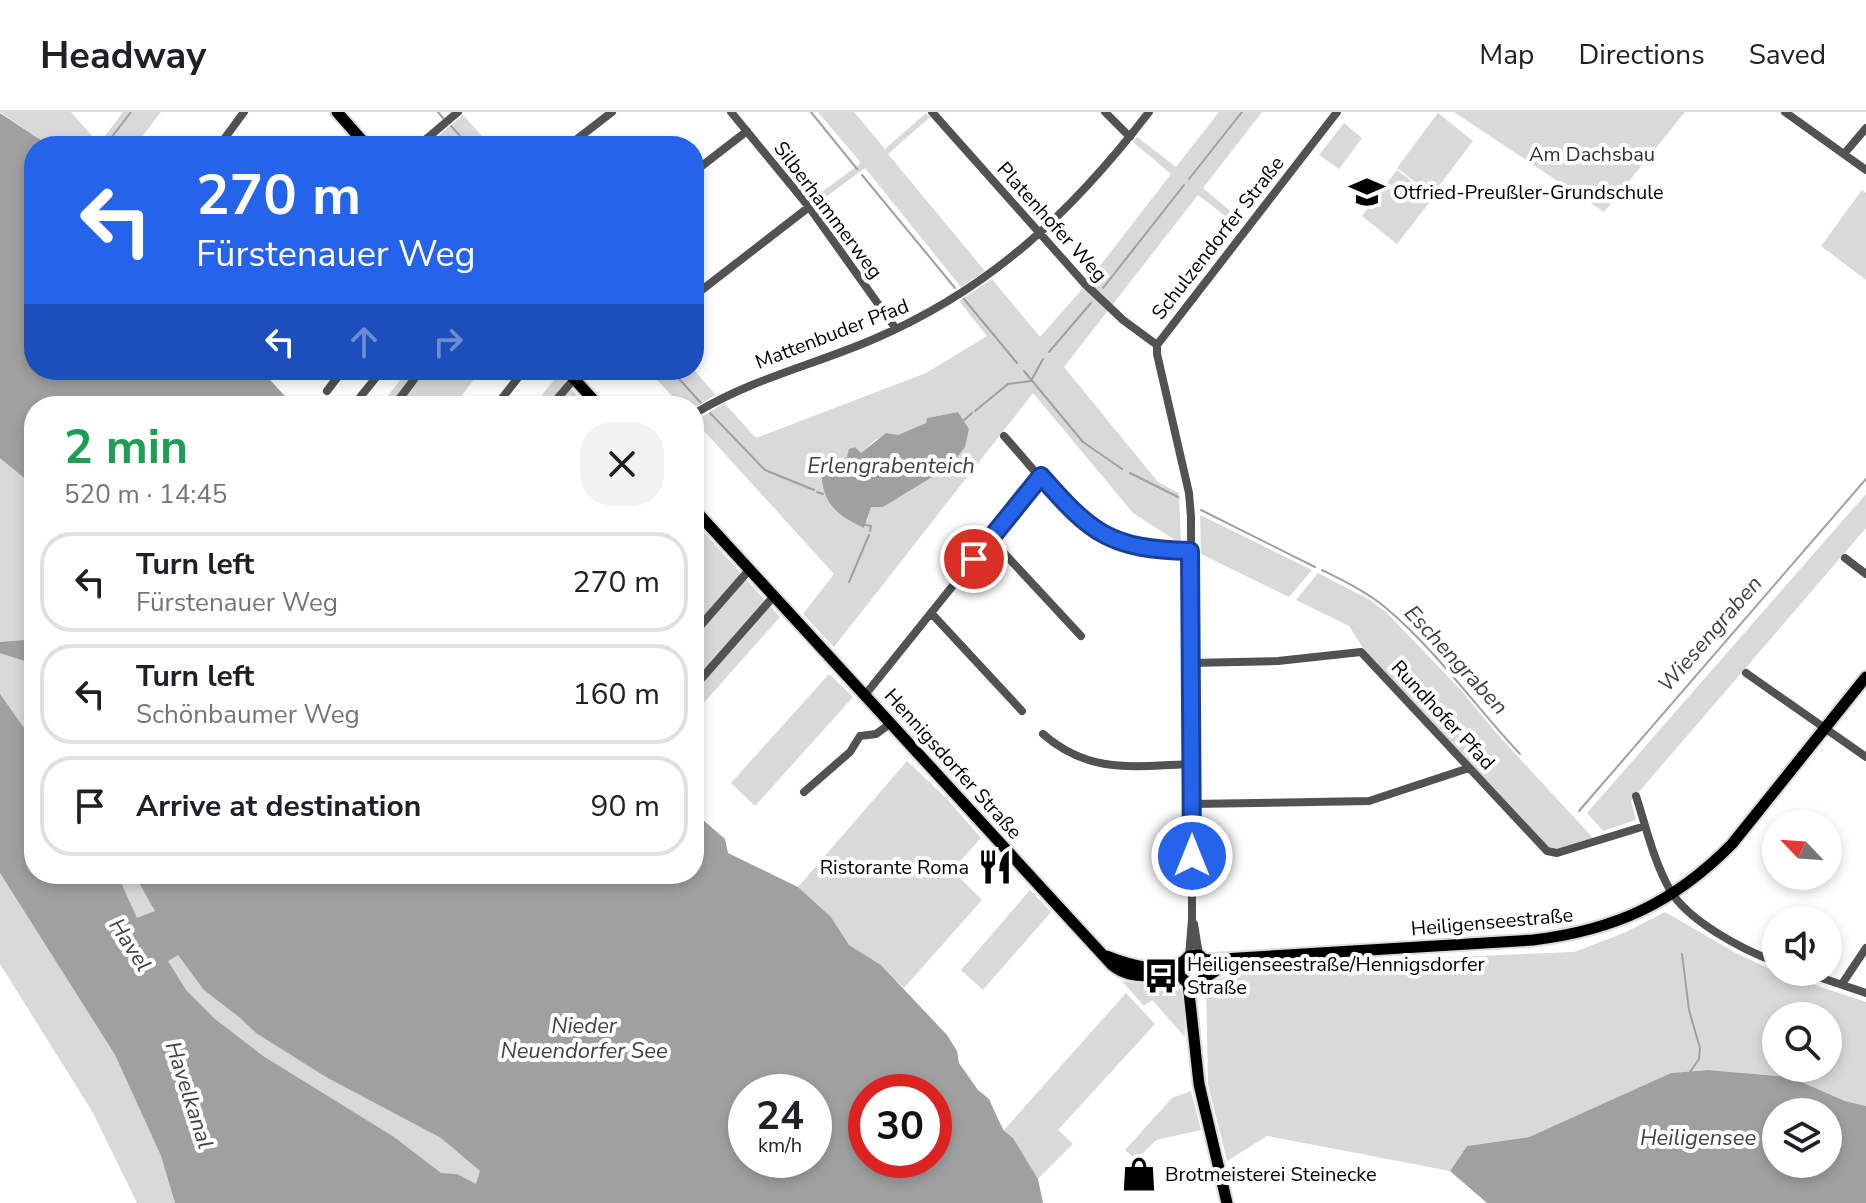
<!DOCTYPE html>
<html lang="en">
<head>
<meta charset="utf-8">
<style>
  :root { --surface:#fff; --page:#f2f2f2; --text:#202124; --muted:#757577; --line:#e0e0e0 }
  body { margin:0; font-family:"Nunito Sans",sans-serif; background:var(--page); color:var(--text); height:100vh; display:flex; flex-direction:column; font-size:30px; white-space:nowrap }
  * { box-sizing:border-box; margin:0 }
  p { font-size:26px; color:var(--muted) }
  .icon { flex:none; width:44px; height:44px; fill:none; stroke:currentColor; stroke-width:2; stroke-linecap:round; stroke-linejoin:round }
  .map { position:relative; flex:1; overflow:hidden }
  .panel { position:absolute; left:24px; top:284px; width:680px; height:488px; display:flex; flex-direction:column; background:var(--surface); border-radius:32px; box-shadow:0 4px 12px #0003 }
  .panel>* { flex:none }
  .guide { position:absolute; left:24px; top:24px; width:680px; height:244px; border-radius:32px; box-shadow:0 4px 12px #0003; background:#2563eb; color:#fff; overflow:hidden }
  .needle { width:52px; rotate:295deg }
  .fabs { position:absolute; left:1762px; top:698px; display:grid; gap:16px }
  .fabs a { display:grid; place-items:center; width:80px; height:80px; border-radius:50%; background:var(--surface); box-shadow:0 4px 12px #0003; font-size:40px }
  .speed { position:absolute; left:728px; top:962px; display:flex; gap:16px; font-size:40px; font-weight:700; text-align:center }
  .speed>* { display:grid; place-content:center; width:104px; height:104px; border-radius:50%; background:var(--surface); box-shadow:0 4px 12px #0003; line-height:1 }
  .speed small { font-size:20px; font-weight:400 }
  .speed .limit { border:12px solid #d22; background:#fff; color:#111 }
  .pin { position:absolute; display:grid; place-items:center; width:68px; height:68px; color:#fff; margin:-34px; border:4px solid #fff; border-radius:50%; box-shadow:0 2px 8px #0007 }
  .me { position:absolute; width:88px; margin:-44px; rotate:0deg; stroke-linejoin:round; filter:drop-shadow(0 0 6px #0008) }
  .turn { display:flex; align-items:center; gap:28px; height:168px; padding:0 40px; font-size:36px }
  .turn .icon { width:104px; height:104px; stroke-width:2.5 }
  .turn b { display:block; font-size:56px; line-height:68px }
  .lanes { display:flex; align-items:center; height:76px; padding:0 40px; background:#0003; justify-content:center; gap:40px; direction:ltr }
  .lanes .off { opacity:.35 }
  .round { display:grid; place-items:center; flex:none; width:84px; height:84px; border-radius:32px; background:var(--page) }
  .overview { display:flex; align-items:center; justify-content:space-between; height:136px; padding:0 40px }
  h1 { font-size:48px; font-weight:700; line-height:60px; color:#1e9e55 }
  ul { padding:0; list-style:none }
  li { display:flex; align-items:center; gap:24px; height:100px; margin:0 16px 12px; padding:0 24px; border:4px solid var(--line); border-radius:32px }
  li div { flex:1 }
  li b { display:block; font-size:30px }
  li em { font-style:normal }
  header { display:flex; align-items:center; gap:48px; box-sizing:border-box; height:112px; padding:0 40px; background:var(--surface); border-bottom:2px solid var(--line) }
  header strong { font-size:38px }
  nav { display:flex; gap:44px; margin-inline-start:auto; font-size:28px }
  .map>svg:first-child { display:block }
  .green { fill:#d9d9d9; fill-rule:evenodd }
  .water { fill:#a0a0a0; fill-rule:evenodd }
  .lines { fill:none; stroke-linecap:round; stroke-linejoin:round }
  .stream { stroke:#a0a0a0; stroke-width:2 }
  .major-casing { stroke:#dbdbdb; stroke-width:15 }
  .minor { stroke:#525252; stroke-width:8 }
  .major { stroke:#000; stroke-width:11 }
  .route-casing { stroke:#184099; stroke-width:20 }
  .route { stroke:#2563eb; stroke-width:14 }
  .labels { text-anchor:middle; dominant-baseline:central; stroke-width:8; stroke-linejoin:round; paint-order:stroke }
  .park-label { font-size:20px; fill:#303030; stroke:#fff }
  .poi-label { font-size:20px; fill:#000; stroke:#fff; text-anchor:start }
  .street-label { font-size:20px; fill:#000; stroke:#fff }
  .water-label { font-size:22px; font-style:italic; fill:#414141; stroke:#fff }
</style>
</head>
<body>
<header>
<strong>Headway</strong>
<nav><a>Map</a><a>Directions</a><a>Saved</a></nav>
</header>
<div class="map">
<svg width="1866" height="1091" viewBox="0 0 1866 1091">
  <rect width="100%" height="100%" fill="#fff"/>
  <!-- green -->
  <path class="green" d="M0 0H71L99 32 123 0H161L135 34H50Z
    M818 0H854L885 37 926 1 930 5 888 42 985 159 961 175 865 56 815 93 811 88 861 51Z
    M1219 0H1262L1203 76 1241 108 1237 113 1198 83 1064 255 1158 370 1179 381 1181 432 1133 401 1033 281 834 535 803 502 834 462 695 309 724 291 756 326 926 261 987 224 959 189 992 167 1040 225 1082 177 1171 62 1133 30 1137 25 1176 55ZM958 300 969 317 949 355 900 385 870 394 867 410 840 347 861 341 876 327 898 323 926 311 927 306Z
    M1454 0H1685L1604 100Z
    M1438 1 1473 29 1432 83 1397 56Z
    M463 3 491 34H445L437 25Z
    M1344 11 1362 26 1339 57 1319 43Z
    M1397 58 1433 86 1397 132 1362 104Z
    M1862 78 1866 81V168L1821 134Z
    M408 258H481L454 294H380Z
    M648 258H694L716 283 694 296V294H681Z
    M559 262 578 284 569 294H533Z
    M0 341 34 359V644L0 595Z
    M1866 382V416L1631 689 1636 708 1603 719 1587 701Z
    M1200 403 1312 458 1289 485 1201 442Z
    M702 418 780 505 694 602V427Z
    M1318 461 1370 488 1386 500 1460 577 1498 623 1594 727 1558 737 1546 734 1367 542 1349 514 1296 488Z
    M829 562 853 585 755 694 731 671Z
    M907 649 948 688 981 726 952 758 982 788 904 876 881 853 849 833 831 805 798 775Z
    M0 761 115 943 161 1044 175 1091H137L92 999 0 852Z
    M110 762H133L148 786 202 835 486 1046 487 1073 466 1081 255 943 182 880Z
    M1030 778 1051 800 983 878 961 858Z
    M1665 800 1736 841 1776 860 1866 890V994L1845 989 1790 965 1708 958 1671 961 1529 1025 1467 1034 1450 1059 1267 1024 1227 1049 1208 973 1206 871 1265 853 1574 840 1624 821ZM1776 904H1828V956H1776Z
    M1122 869C1179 879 1184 848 1185 925L1152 888 1144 894Z
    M1126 881 1155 912 1058 1018 1073 1032 1038 1067 1026 1048 975 996 983 981 1004 1018Z
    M1191 979 1201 1018 1156 1028 1136 1048 1125 1038 1172 986Z"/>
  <!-- water -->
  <path class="water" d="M0 1 50 34H34V258H261L294 294H34V374L0 346Z
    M958 300 969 317 965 335 949 355 883 395H871L864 416C835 402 823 392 821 359L847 345 849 337 855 335 861 341 886 321 898 323 926 311 927 306Z
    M34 521V552L0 541V530L25 528Z
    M0 582 34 630V762H117L137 806 155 799 136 766 122 762H694V714L697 715 703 708 725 727 728 741 798 775 831 805 849 833 881 853 947 923 957 939 959 951 978 978 989 987 1003 1018 1013 1026 1038 1067 1043 1091H175L161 1044 115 943 0 761ZM178 843 204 878 239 905 256 921 326 965 441 1026 480 1059 476 1072 457 1062 441 1061 394 1025 263 944 215 907 186 878 168 849ZM814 980V1048H746V980ZM866 980H934V1048H866Z
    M1708 958 1790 965 1845 989 1866 994V1091H1487L1450 1059 1467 1034 1529 1025 1671 961ZM1776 1000H1828V1052H1776Z"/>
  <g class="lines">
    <!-- stream -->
    <path class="stream" d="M438 0 443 6
      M811 0 857 57
      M451 14 469 34
      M105 34 131 0
      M862 63 955 176
      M1189 67 1242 0
      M1103 176 1184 73
      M964 187 1017 251
      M1049 240 1091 191
      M671 258 701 291
      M1024 259 1083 330 1122 357
      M975 299 1008 272 1031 269 1043 247
      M710 301 765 358 814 378
      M964 308 972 301
      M1130 361 1178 385
      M817 380 823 382
      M1201 398 1315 455
      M866 413 871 414 870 419
      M1322 458C1344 469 1367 480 1386 496 1437 539 1475 594 1520 642
      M849 470 869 423
      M1579 699 1866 367
      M1682 842 1689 898 1700 936 1699 947 1690 960"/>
    <!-- major casing -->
    <g class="major-casing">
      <path id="major" d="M337 0 367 34
        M566 258 599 294
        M694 397 1112 853C1132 870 1157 861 1181 864
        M1106 844C1132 854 1155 861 1182 850
        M1206 848 1533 828C1615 818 1674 791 1732 732L1866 565
        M1208 863 1207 850 1199 843 1189 844 1180 853C1179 865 1184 872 1196 872L1220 856 1247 849
        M1188 871 1199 972 1227 1091"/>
    </g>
    <!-- minor -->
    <path class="minor" d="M731 0 809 95 896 217
      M932 0 1085 172 1123 208 1157 233
      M1105 0 1130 25
      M1785 0 1866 58
      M219 34 244 0
      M418 34 458 0
      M568 34 612 0
      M1844 42 1866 16
      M694 60 747 19
      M694 184 809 95
      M327 279 343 258
      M397 290 421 258
      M353 294 382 258
      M496 294 524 258
      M551 294 574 267
      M694 302C751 267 814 253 874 227 991 177 1073 99 1149 0
      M1004 324C1067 394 1086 437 1190 439
      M990 426 1081 524
      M1845 446 1866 462
      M932 502 1022 599
      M694 521 750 457
      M1190 551 1278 549 1361 540 1547 739 1557 741 1645 714
      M1746 561 1866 645
      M694 575 774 484
      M865 583 1041 364
      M1043 622C1090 663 1134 654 1192 652
      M804 680 850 640 860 624 876 622 891 611
      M1636 684C1646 715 1654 750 1670 778 1688 809 1743 838 1776 850
      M1192 692 1369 689 1469 656
      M1194 812 1199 843
      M1189 844 1192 807 1191 405 1189 381 1157 242V233L1337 0
      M1804 860 1866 881
      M1842 872 1866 836"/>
    <!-- major -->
    <use href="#major" class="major"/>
  </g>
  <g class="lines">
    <!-- route casing -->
    <g class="route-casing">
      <path id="route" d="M974 447 1041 364C1092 422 1110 437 1190 439L1192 744"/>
    </g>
    <!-- route -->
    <use href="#route" class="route"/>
  </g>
  <!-- icons -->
  <defs>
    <g id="school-bare" transform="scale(2.76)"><path d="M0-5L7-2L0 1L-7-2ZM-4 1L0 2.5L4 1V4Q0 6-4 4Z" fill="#000" stroke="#fff" stroke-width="2.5" paint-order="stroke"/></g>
    <g id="restaurant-bare" transform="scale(2.76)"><path d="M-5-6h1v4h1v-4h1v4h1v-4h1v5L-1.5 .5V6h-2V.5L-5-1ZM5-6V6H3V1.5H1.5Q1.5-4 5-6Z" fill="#000" stroke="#fff" stroke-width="2.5" paint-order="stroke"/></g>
    <g id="bus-bare" transform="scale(2.76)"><path d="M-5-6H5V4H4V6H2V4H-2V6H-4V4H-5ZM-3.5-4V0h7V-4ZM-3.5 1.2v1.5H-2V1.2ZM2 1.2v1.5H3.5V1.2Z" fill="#000" stroke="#fff" stroke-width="2.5" paint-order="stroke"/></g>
    <g id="shop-bare" transform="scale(2.76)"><path d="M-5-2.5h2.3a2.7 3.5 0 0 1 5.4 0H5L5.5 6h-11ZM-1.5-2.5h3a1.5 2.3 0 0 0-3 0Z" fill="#000" stroke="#fff" stroke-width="2.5" paint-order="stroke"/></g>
  </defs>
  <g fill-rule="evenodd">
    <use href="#school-bare" x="1367" y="80"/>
    <use href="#restaurant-bare" x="995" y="755"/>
    <use href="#bus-bare" x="1161" y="864"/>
    <use href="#shop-bare" x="1139" y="1062"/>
  </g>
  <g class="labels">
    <!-- park labels -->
    <g class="park-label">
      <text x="1592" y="42">Am Dachsbau</text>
    </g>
    <!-- poi labels -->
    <g class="poi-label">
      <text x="1393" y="80">Otfried-Preußler-Grundschule</text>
      <text x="969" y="755" text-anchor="end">Ristorante Roma</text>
      <text x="1187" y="852">Heiligenseestraße/Hennigsdorfer<tspan x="1187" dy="23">Straße</tspan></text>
      <text x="1165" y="1062">Brotmeisterei Steinecke</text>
    </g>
    <!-- street labels -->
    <g class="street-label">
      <text transform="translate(828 98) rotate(53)">Silberhammerweg</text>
      <text transform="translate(1052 110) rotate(48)">Platenhofer Weg</text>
      <text transform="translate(1218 126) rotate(-52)">Schulzendorfer Straße</text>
      <text transform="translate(832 222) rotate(-21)">Mattenbuder Pfad</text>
      <text transform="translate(1443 603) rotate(47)">Rundhofer Pfad</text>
      <text transform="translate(953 652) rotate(48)">Hennigsdorfer Straße</text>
      <text transform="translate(1492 810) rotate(-5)">Heiligenseestraße</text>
    </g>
    <!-- water labels -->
    <g class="water-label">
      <text x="891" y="354">Erlengrabenteich</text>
      <text transform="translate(1710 522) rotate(-49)">Wiesengraben</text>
      <text transform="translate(1456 548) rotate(47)">Eschengraben</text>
      <text transform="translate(130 833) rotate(57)">Havel</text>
      <text x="584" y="914">Nieder<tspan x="584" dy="25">Neuendorfer See</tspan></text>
      <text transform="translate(189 983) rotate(72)">Havelkanal</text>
      <text x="1698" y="1026">Heiligensee</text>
    </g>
  </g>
</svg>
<div class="fabs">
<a><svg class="needle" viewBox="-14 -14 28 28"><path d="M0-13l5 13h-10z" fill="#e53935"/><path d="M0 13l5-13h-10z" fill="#757577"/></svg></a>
<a><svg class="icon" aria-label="sound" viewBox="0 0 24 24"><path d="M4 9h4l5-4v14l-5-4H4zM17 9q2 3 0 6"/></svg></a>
<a><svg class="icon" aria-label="search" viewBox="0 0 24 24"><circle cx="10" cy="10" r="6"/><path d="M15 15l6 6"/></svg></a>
<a><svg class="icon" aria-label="layers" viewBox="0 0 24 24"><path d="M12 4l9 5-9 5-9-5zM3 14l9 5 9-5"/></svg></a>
</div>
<div class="speed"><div>24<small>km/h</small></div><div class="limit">30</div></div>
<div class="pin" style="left:974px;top:447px;background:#d93025"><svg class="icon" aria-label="arrive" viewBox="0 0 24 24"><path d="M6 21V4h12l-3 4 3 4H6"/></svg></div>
<svg class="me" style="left:1192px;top:744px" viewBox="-20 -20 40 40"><circle r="17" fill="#2563eb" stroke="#fff" stroke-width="3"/><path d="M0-11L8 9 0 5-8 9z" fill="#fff"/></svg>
<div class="guide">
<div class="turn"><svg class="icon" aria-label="left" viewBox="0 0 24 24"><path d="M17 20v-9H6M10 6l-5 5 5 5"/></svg><div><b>270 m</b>Fürstenauer Weg</div></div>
<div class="lanes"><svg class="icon" aria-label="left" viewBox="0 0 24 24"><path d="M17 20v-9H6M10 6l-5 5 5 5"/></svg><svg class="icon off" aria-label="ahead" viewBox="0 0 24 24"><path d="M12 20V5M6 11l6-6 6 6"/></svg><svg class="icon off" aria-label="right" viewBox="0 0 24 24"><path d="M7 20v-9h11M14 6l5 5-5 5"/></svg></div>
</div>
<section class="panel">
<div class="overview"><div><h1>2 min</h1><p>520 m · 14:45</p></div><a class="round"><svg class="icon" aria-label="close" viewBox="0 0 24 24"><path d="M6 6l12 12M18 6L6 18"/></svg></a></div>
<ul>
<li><svg class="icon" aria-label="left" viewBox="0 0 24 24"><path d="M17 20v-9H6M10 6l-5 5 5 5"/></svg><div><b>Turn left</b><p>Fürstenauer Weg</p></div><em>270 m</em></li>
<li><svg class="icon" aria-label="left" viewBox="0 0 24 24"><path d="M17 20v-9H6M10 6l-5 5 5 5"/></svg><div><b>Turn left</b><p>Schönbaumer Weg</p></div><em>160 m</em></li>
<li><svg class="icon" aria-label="arrive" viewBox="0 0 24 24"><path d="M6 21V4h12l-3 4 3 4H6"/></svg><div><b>Arrive at destination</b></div><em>90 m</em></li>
</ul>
</section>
</div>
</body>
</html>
